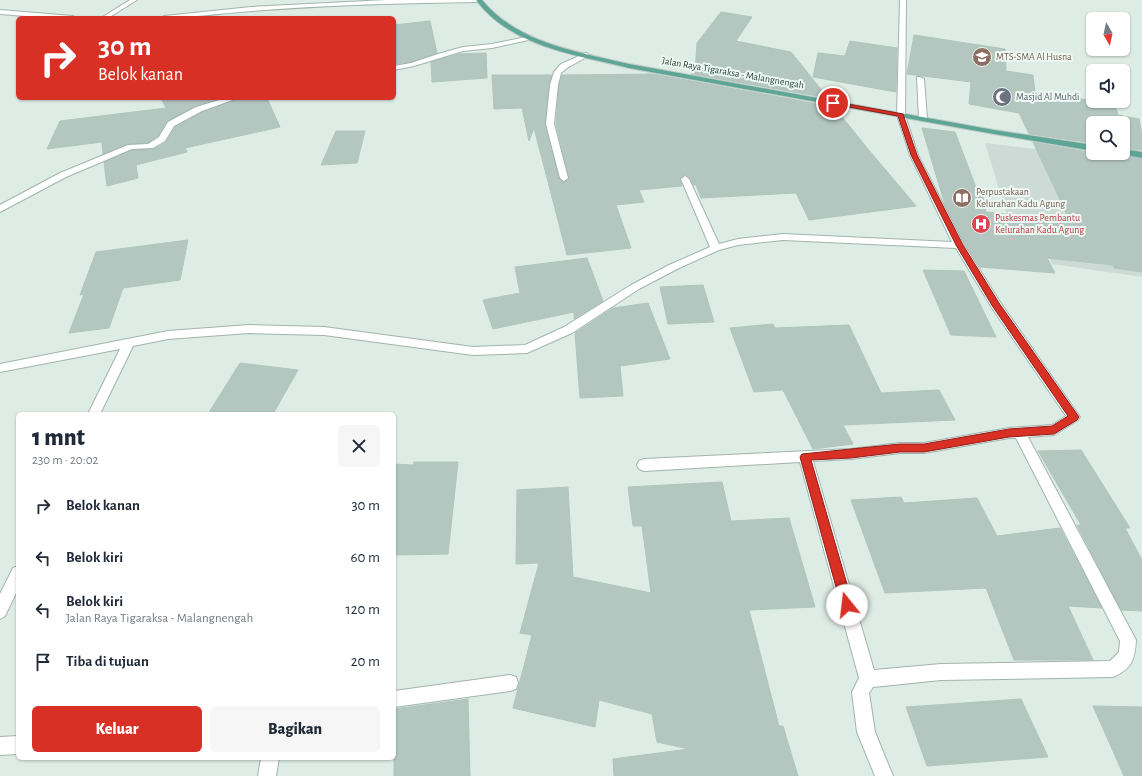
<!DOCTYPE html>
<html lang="id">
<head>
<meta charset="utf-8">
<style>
  :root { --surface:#fff; --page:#f6f6f7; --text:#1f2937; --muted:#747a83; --accent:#d93025 }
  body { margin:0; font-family:"Alegreya Sans",sans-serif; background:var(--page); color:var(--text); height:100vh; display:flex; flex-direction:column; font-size:15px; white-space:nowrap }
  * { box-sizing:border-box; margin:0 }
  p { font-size:13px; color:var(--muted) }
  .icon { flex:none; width:22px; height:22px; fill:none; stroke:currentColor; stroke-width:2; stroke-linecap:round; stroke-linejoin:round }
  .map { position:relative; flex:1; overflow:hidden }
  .details { position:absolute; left:16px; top:412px; width:380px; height:348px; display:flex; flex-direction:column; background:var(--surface); border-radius:6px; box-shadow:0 1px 3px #0004 }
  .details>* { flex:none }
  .guide { position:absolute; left:16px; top:16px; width:380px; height:84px; border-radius:6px; box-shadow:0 1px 3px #0004; background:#d93025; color:#fff; overflow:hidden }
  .needle { width:26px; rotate:171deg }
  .fabs { position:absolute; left:1086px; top:12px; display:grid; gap:8px }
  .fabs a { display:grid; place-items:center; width:44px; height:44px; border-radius:6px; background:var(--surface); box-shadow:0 1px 3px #0004; font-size:20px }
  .pin { position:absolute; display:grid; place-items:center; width:34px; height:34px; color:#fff; margin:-17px; border:2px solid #fff; border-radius:50%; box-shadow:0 1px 4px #0007 }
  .me { position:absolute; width:44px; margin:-22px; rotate:344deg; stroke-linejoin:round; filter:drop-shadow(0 0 3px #0008) }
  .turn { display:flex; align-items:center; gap:14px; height:84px; padding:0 16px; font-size:18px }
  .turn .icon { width:52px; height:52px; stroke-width:2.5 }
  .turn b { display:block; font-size:28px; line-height:34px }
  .round { display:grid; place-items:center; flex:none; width:42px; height:42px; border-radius:6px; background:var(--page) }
  .headline { display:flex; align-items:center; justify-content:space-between; height:68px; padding:0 16px }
  h1 { font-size:24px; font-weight:800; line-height:30px }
  .cta { display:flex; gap:8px; margin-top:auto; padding:8px 16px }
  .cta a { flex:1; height:46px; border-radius:6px; background:var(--accent); color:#fff; font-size:16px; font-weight:800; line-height:46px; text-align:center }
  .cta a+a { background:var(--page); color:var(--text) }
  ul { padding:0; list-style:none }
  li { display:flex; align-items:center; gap:12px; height:52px; padding:0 16px }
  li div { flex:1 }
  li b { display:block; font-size:15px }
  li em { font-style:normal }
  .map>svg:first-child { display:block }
  .built { fill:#ccdbd5 }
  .building { fill:#b3c6bf; stroke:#b0c6bd }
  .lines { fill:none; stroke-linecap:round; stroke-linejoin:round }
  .service-casing { stroke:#a0b4ad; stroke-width:2 }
  .minor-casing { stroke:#a0b4ad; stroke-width:2 }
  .primary-casing { stroke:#c0c9c6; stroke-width:2 }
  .service { fill:#fff; fill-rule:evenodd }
  .minor { fill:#fff; fill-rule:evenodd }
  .primary { fill:#5da696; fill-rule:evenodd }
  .route { fill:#d93025; stroke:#8d1f18 }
  .labels { text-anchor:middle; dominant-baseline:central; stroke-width:4; stroke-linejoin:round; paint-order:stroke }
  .far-education-label { font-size:10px; fill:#785e54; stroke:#eef8f3; text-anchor:start }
  .far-street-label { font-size:10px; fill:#1d3d35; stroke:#eef8f3 }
  .far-worship-label { font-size:10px; fill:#5b616d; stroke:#eef8f3; text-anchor:start }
  .far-health-label { font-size:10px; fill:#be3a42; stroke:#eef8f3; text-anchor:start }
</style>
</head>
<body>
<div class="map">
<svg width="1142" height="776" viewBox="0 0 1142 776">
  <rect width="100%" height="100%" fill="#deece6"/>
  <!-- built -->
  <path class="built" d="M985 143 1109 158 1142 220V277L1052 264 1044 241 1014 238Z"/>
  <!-- building -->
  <path class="building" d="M721 12 752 17 736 41 791 52 828 98 691 74H695L697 43Z
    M430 21 437 53 411 62 394 64V25Z
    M914 35 1005 49 1006 71 1033 75 1035 92 1115 104 1118 115 1139 119 1142 135V150L1123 148V123H1093V143L1029 134 1019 113 969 104 971 82 907 74Z
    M850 41 897 48 896 92 813 77 818 53 845 56Z
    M486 53 487 78 432 82 431 62 459 54Z
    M653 74 834 107 868 149 916 206 809 220 796 193 701 198 696 185H693L690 178 685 174 680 179 682 186 639 190 644 202 616 205 631 248 567 255 534 128 529 141 522 108 494 109 492 75H552L549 85 545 124 559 178 564 182 569 178 556 124 559 85 562 75Z
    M161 98H221L196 106 167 121 158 136 148 143 127 144 103 154 102 142 47 149 60 121 166 108Z
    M239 98H267L280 127 185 148 187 152 136 165 138 178 107 186 104 162 132 150 154 149 166 142 175 127 203 112Z
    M922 128 955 132 977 190 982 191 986 212 1070 221 1033 142 1093 153H1119L1120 155 1142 159V272L1114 268 1113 265 1047 258 1055 273 980 267 965 244 945 205Z
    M336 131H365L357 163 321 165Z
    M188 240 180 280 123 288 109 328 69 333 84 294 80 295 96 252Z
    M587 258 603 301 574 319V312L493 329 483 300 520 293 515 267Z
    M923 270 964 271 996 337 951 335Z
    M703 285 714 322 668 324 660 287Z
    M648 303 670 359 620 366 623 396 580 398 575 333 613 308Z
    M773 324 775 328 849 325 881 393 939 390 955 420 843 425 853 444 813 449 783 390 754 392 730 328Z
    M240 363 298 370 273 414H208Z
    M1081 450 1130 528H1125L1142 560V611L1121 610 1077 525H1081L1038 451Z
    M414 462H458L448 554 394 555V464L413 465Z
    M722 482 731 521 789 518 815 607 749 610 779 726H783L798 776H614L613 759 689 749 657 742 652 714 599 700 595 727 513 708 532 635 520 633 539 563 516 564 517 490 568 487 573 577 651 593 642 526H633L628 487Z
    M901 497 904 503 977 498 997 536 1060 528 1102 608 1068 606 1093 660H1014L986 588 885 593 851 500Z
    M468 699 470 776H394V709Z
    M1021 699 1048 757 927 766 906 707Z
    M1093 706 1142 707V776H1124Z"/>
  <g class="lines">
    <!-- service casing -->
    <g class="service-casing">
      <path id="service" d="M917 77H920L924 79 927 119 923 121 919 119Z"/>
    </g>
    <!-- minor casing -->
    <g class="minor-casing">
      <path id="minor" d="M130 0H137L108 18H101Z
        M386 0H482L479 2C403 3 327 5 252 11 221 13 191 18 161 18L164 16 251 7Z
        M900 0H906L905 115 918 155 964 245 1000 302 1080 417 1078 420 1054 435 1028 437 1136 640C1135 659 1132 669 1113 677L941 680 873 687 869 693 875 732 893 776H875L857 732 852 692 859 678 800 462 644 471 639 469 637 465 639 461 644 459 851 449 900 443H924L1009 428 1052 425 1066 416 992 308 956 248 783 240 738 245 719 250 677 269 639 289 572 333 527 353 473 355 324 335 249 333 168 339 133 346 100 414H88L120 349 0 372V364L168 331 249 325 324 327 473 347 525 345 564 327 631 285 669 265 710 247 681 179 685 176 689 179 719 244 738 239 783 234 952 242 910 155 897 115ZM1009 438H1016L1120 641 1119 652 1110 661 941 664 874 670 813 461 851 459 900 453H924Z
        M0 10 73 16 76 18H50L0 14Z
        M531 36 533 37V39L492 48 463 51 414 66 394 70V66L411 63 438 54 463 47 492 44Z
        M586 53 588 54V56L567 68 561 73 558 85 554 124 568 178 564 181 560 178 546 124 550 85 554 72 561 64Z
        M226 98H238L202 111 174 126 165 141 153 148 132 149 66 177 0 212V205L60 173 128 145 148 144 159 137 168 122 196 107Z
        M18 566V589L5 616 0 619V594L13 568Z
        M510 675 516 677 518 683 516 689 510 691 394 707V691Z
        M18 736V754L0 755V737Z
        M261 758H279L276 776H258Z"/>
    </g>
    <!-- primary casing -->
    <g class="primary-casing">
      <path id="primary" d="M476 0H482C517 43 578 52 629 64L994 130 1093 145V151L994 134 629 68C576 55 511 47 476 0Z
        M1123 149 1142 152V158L1120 154 1123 153Z"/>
    </g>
    <!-- service -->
    <use href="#service" class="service"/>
    <!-- minor -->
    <use href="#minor" class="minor"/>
    <!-- primary -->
    <use href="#primary" class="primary"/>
  </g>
  <!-- route -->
  <path class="route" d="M831 101 903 114 917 155 963 245 999 303 1079 417 1077 420 1054 434 1009 437 924 452H900L851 458 811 460 853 605 851 609 847 611 843 609 841 605 800 457 802 454 900 444H924L1009 429 1052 426 1068 416 993 307 956 245 911 155 898 116 833 104H831Z"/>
  <!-- icons -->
  <defs>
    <g id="school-disc" transform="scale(1)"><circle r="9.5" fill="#8d6e63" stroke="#eef8f3"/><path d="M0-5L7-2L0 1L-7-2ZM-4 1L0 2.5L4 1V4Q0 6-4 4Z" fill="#fff"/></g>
    <g id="mosque-disc" transform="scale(1)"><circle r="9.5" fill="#6b7280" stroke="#eef8f3"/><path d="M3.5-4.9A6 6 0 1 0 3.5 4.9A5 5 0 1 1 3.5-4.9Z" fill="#fff"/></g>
    <g id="library-disc" transform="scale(1)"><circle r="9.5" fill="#8d6e63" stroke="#eef8f3"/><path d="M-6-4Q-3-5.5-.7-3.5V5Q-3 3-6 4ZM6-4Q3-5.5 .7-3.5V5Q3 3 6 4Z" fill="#fff"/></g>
    <g id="hospital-disc" transform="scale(1)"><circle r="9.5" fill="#e0444e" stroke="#eef8f3"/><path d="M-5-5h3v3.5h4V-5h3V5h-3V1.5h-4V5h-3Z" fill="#fff"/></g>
  </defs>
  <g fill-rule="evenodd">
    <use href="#school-disc" x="982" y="57"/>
    <use href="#mosque-disc" x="1002" y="97"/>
    <use href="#library-disc" x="962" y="198"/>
    <use href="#hospital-disc" x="981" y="224"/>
  </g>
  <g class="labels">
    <!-- far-education labels -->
    <g class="far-education-label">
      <text x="996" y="57">MTS-SMA Al Husna</text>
      <text x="976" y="192">Perpustakaan<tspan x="976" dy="12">Kelurahan Kadu Agung</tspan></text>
    </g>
    <!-- far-street labels -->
    <g class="far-street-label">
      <text transform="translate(733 73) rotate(10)">Jalan Raya Tigaraksa - Malangnengah</text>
    </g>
    <!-- far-worship labels -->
    <g class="far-worship-label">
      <text x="1016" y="97">Masjid Al Muhdi</text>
    </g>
    <!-- far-health labels -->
    <g class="far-health-label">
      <text x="995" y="218">Puskesmas Pembantu<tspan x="995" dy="12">Kelurahan Kadu Agung</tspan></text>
    </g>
  </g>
</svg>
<div class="fabs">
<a><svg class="needle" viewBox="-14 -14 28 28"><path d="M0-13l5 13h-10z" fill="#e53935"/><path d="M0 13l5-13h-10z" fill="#747a83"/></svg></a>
<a><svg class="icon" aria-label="sound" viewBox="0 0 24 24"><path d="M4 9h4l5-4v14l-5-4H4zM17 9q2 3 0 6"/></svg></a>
<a><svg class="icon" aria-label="search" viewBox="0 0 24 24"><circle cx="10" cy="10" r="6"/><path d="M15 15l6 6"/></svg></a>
</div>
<div class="pin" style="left:833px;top:103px;background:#d93025"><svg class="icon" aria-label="arrive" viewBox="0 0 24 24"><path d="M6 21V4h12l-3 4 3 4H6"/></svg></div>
<svg class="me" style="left:847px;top:605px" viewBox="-20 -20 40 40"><circle r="19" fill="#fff"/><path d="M0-13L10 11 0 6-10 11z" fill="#d93025"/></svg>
<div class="guide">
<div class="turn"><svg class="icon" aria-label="right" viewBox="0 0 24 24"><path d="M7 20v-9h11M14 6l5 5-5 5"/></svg><div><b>30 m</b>Belok kanan</div></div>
</div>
<section class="details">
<div class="headline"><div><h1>1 mnt</h1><p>230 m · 20:02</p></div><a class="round"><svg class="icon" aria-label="close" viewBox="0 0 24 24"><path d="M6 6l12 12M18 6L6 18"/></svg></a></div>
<ul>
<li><svg class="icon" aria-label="right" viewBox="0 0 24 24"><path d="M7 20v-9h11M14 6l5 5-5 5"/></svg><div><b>Belok kanan</b></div><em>30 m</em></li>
<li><svg class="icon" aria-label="left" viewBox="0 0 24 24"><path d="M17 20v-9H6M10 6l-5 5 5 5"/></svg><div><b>Belok kiri</b></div><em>60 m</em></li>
<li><svg class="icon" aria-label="left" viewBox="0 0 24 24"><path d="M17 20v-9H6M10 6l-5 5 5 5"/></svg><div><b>Belok kiri</b><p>Jalan Raya Tigaraksa - Malangnengah</p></div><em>120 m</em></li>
<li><svg class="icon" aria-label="arrive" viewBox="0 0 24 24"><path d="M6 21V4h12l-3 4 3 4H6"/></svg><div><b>Tiba di tujuan</b></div><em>20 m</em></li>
</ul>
<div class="cta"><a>Keluar</a><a>Bagikan</a></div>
</section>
</div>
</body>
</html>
